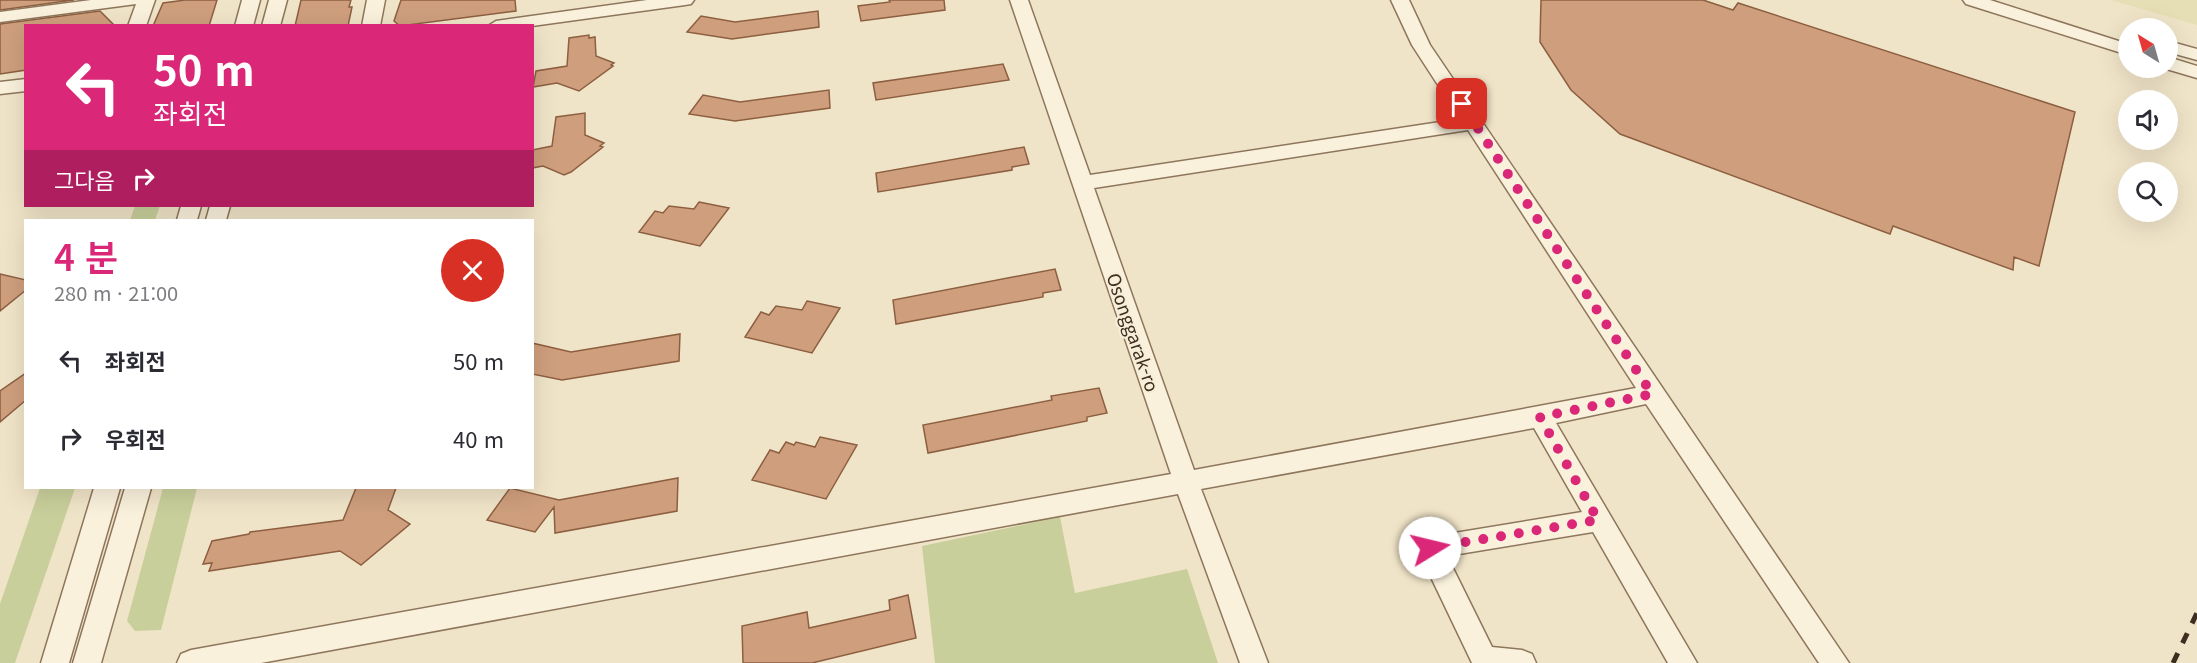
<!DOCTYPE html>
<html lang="ko">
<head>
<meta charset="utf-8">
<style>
  :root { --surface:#fff; --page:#f7f7f7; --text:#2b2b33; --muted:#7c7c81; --accent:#db2777 }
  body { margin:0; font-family:Georgia,"Noto Sans KR",serif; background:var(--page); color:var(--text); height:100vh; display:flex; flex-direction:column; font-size:22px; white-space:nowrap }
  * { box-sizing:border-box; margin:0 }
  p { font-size:20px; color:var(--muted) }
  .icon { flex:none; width:33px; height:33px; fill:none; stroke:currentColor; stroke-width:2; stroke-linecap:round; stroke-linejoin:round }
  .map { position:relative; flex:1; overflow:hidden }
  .side { position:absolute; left:24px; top:219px; width:510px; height:270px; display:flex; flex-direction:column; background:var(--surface); border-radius:0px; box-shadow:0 6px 24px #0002 }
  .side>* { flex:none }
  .banner { position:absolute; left:24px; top:24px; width:510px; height:183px; border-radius:0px; box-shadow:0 6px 24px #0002; background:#db2777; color:#fff; overflow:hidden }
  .needle { width:39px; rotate:323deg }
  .fabs { position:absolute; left:2118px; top:18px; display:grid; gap:12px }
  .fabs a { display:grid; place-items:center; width:60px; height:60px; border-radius:50%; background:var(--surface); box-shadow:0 6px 24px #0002; font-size:30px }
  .pin { position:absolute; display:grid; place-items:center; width:51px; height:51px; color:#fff; margin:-26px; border-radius:12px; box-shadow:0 3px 9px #0006 }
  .me { position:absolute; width:66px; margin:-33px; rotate:81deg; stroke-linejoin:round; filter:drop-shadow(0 0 4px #0008) }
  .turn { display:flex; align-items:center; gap:21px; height:126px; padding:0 30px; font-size:27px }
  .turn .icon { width:78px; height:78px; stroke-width:2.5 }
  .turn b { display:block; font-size:42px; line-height:51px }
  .then { display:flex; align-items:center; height:57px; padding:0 30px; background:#0003; gap:12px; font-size:22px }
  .round { display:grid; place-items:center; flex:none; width:63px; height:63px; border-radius:32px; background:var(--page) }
  .headline { display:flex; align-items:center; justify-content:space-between; height:102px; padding:0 30px }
  h1 { font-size:36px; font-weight:600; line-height:45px; color:var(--accent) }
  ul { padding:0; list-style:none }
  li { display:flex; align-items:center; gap:18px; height:78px; padding:0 30px }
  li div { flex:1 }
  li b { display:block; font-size:22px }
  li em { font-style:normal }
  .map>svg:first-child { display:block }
  .farmland { fill:#e6deb5 }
  .green { fill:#c9cf9b }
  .building { fill:#cf9f7d; stroke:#8d5f41; stroke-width:1.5 }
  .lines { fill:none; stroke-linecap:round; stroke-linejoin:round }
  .minor-casing { stroke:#8d765c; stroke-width:3 }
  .minor { fill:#faf1dc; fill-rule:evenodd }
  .rail { stroke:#3d2e20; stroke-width:5; stroke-dasharray:11 11; stroke-linecap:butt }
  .route { stroke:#db2777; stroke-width:10; stroke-dasharray:0 18 }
  .labels { text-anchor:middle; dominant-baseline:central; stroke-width:4.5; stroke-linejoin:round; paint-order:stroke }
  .street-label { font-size:18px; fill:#3d2e20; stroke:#f7eed8 }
</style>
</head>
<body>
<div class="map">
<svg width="2197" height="663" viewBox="0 0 2197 663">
  <rect width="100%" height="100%" fill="#f0e4c8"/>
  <!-- farmland -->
  <path class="farmland" d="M2111 0H2197V25Z"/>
  <!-- green -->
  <path class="green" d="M135 206H160L155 220H130Z
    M40 488H75L15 663H0V604Z
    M163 488H197L161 630 135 631 127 621Z
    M1060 517 1075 593 1187 569 1218 663H935L922 546Z"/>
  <!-- building -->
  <path class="building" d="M0 0H74L0 10Z
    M185 0H217L209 26H153L163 3Z
    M301 0H351L349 7H352L348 26H295Z
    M401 0H515L516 11 400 26 394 21Z
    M889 0H944L945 10 861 21 858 6 890 2Z
    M1541 0H1703L1733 10 1738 3 2075 112 2039 266 2014 257 2013 270 1893 226 1890 234 1620 134 1571 90 1540 42Z
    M100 11 115 26H26V70L0 74V24Z
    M818 11 819 27 732 39 687 32 701 16 735 22Z
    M589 35V38L595 37 596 56 614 63 611 65 613 66 579 91 557 83 533 87 536 71 567 66 569 38Z
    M1003 64 1009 80 876 100 873 83Z
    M829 90 830 108 735 121 689 114 703 95 740 102Z
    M585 113V135L604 143 600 146 603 147 571 172 564 175 543 166 532 168V150L552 146 556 117Z
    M1024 147 1029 164 1012 167V170L878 192 876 173Z
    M699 202 729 208 700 246 639 232 655 211 663 213 669 206 694 209Z
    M1055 269 1061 290 1043 293V297L896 324 893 300Z
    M0 274 26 280V290L0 311Z
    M807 301 840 308 812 353 745 337 761 312 769 315 776 306 802 310Z
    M680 334 679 361 562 380 532 374V343L571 352Z
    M26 373V400L0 422V391Z
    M1099 388 1107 413 1087 417V421L928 453 923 425 1052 400 1051 396Z
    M820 437 857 445 826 499 752 480 770 450 779 453 786 442 794 445 796 442 815 447Z
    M678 478 677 511 555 533 554 507 535 532 487 520 510 488 559 500Z
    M356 488H396L388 510 410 524 361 565 340 551 209 571 212 563 203 564 212 541 249 534 250 532 343 520Z
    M908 595 916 638 812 663H743L742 626 807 612 809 628 890 610 889 600Z"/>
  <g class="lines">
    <!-- minor casing -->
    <g class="minor-casing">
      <path id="minor" d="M91 0H155L146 26H128L136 4 0 22V12Z
        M242 0H260L253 26H235Z
        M269 0H287L280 26H262Z
        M367 0H385L380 26H362Z
        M647 0H694L691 4 685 5 532 26H488L496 21Z
        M1010 0H1028L1090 175 1460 119 1412 45 1391 0H1409L1430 45 1849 663H1819L1646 404 1556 423 1697 663H1668L1593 532 1447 556 1492 647 1522 650 1532 654 1536 663H1472L1417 548 1421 540 1430 537 1582 512 1534 428 1201 489 1268 663H1240L1178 494 261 663H177L181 654 191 650 1171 474ZM1468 130 1636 388 1194 470 1094 188Z
        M1963 0H1990L2128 44V55L1966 4Z
        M2168 41 2197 49V60L2168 52Z
        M2168 57 2197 66V78L2163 68H2168Z
        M26 79V91L0 94V82Z
        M181 206H201L197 220H177Z
        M210 206H230L226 220H206Z
        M94 488H120L69 663H41Z
        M125 488H151L101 663H73Z"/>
    </g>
    <!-- minor -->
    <use href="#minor" class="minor"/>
    <!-- rail -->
    <path class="rail" d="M2173 663 2197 613"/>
  </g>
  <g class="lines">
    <!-- route -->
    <path class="route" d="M1430 548 1598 520 1540 417 1652 394 1462 104"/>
  </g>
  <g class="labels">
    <!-- street labels -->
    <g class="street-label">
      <text transform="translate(1134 332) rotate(71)">Osonggarak-ro</text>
    </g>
  </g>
</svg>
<div class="fabs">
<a><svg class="needle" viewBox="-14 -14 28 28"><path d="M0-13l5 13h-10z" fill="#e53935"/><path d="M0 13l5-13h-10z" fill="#7c7c81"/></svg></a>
<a><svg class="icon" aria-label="sound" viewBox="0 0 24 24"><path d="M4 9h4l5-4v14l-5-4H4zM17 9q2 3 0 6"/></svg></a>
<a><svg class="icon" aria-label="search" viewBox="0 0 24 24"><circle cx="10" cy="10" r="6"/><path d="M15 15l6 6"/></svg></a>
</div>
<div class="pin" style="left:1462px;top:104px;background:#d93025"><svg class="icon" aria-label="arrive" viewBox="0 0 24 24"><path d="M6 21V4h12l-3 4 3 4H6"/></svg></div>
<svg class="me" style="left:1430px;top:548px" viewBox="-20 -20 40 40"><circle r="19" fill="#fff"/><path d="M0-13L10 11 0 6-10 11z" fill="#db2777"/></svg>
<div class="banner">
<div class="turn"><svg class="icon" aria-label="left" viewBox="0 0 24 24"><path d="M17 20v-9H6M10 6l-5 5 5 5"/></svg><div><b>50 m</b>좌회전</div></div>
<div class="then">그다음<svg class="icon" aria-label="right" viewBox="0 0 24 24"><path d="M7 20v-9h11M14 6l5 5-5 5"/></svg></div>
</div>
<section class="side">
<div class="headline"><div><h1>4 분</h1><p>280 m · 21:00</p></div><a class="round" style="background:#d93025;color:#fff"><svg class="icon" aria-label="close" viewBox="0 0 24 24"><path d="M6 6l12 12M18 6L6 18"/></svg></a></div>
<ul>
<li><svg class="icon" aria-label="left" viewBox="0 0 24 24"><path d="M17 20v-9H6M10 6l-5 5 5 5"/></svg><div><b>좌회전</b></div><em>50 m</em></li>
<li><svg class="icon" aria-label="right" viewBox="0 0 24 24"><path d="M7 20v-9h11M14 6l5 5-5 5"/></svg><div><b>우회전</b></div><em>40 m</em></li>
</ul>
</section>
</div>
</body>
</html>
